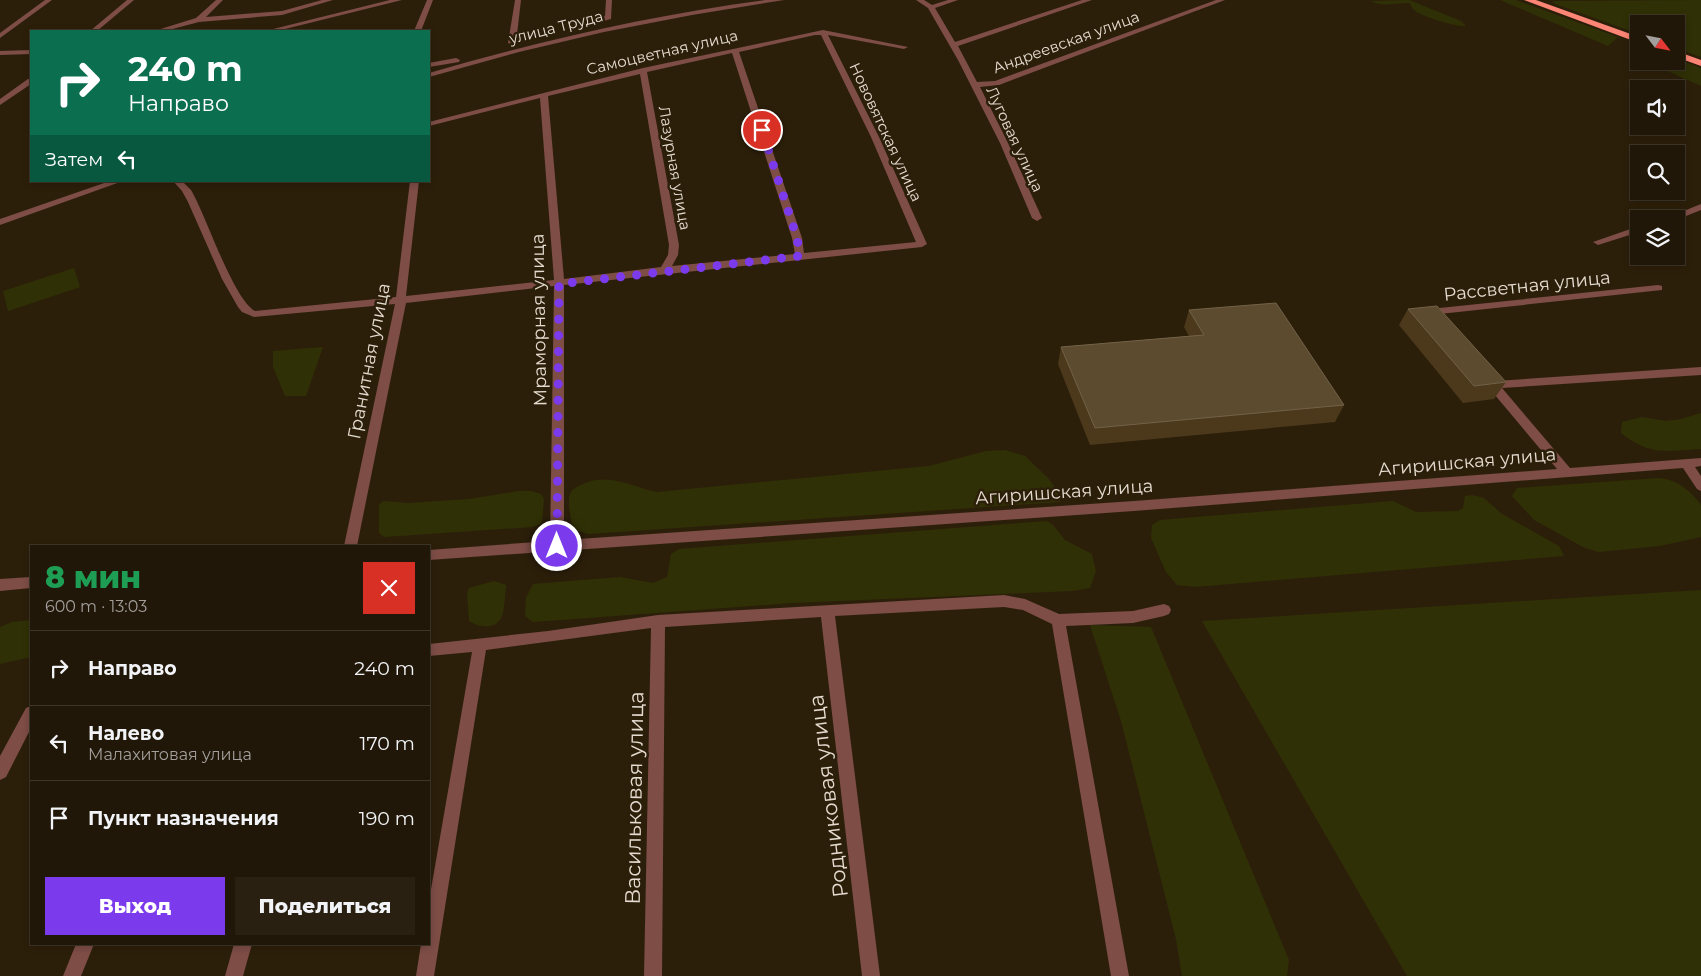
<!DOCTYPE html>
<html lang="ru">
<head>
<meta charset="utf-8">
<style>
  :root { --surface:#211708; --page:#292012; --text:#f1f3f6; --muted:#a29f9c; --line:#3e3629; --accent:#7c3aed }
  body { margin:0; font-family:Montserrat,sans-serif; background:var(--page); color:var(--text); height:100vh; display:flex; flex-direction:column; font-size:19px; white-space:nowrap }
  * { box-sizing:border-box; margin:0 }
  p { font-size:16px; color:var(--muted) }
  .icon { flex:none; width:28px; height:28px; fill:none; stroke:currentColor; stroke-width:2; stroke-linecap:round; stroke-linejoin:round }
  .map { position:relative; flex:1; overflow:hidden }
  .panel { position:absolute; left:30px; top:545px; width:400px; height:400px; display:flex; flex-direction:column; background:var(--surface); border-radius:0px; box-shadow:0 2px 8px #0003,0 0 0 1px var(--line) }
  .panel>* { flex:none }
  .banner { position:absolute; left:30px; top:30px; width:400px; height:152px; border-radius:0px; box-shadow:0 2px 8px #0003,0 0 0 1px var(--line); background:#0b6e4f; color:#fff; overflow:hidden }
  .needle { width:32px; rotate:122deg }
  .tools { position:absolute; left:1630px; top:15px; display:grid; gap:10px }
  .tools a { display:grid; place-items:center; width:55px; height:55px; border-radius:0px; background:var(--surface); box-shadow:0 2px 8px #0003,0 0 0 1px var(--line); font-size:25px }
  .pin { position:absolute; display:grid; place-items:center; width:42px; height:42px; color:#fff; margin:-21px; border:2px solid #fff; border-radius:50%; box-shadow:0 1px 5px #0007 }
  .me { position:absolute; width:55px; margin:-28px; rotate:0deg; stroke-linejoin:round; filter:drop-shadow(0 0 4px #0008) }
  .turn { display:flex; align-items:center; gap:18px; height:105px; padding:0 15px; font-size:22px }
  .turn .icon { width:65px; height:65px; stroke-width:2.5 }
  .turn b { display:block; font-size:35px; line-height:42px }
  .then { display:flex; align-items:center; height:48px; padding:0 15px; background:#0003; gap:10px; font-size:19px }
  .round { display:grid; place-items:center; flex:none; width:52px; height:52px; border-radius:0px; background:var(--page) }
  .head { display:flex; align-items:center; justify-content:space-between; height:85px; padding:0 15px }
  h1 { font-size:30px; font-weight:800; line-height:38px; color:#1e9e55 }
  .action { display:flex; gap:10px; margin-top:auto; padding:10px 15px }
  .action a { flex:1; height:58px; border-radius:0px; background:var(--accent); color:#fff; font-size:20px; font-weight:800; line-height:58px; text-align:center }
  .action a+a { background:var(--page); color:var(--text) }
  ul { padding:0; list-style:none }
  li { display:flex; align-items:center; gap:15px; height:75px; padding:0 15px; border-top:1px solid var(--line) }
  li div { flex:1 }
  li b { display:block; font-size:19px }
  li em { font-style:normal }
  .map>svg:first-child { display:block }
  .green { fill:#303006 }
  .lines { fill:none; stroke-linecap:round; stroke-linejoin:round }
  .minor { fill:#7d4d46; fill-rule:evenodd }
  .highway { fill:#fc8575; fill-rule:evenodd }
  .wall { fill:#4c391c }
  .building { fill:#5c4b2f; stroke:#726248 }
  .route { stroke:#7c3aed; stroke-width:9; stroke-dasharray:0 16.2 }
  .labels { text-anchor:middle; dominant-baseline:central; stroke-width:5; stroke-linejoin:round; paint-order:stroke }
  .far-street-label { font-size:15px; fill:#e5dcd0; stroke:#2c1f0a }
  .street-label { font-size:18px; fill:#e5dcd0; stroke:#2c1f0a }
  .near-street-label { font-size:21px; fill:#e5dcd0; stroke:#2c1f0a }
</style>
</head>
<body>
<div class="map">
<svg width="1701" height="976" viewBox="0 0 1701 976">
  <rect width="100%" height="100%" fill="#2c1f0a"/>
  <!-- green -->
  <path class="green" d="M1409 0 1461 21 1466 26C1458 28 1417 15 1413 9 1411 7 1411 5 1410 3 1397 2 1383 8 1371 1Z
    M1500 0H1516L1618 37 1608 46Z
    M1701 0V57L1676 48V24H1639V34L1555 4 1552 1Z
    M1676 59 1701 68V86L1645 61H1676Z
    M74 268 80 287 8 311 3 291Z
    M323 347 306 396H285L273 367V351Z
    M1701 413V449C1666 451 1650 456 1621 433L1622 422 1642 417 1666 421 1681 419Z
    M1005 450 1025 456 1048 478 1060 494V502L589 534 578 531 572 526C571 517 567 503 570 494 572 489 577 487 581 485 606 471 633 487 657 492L929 466 986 451Z
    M1659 478C1678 480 1690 490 1701 505V537L1660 546 1598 552 1583 547 1534 520 1512 496 1517 488Z
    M519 491H531L541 494 544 499 542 523 533 527 384 537 379 533V505L383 501 408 503 469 499Z
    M1472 495 1484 498 1502 514 1559 546 1564 556 1195 587 1177 585 1166 572 1151 538 1152 525 1160 520 1393 501 1416 512 1458 511 1463 508 1465 496Z
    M1047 521 1053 525 1065 540 1092 554 1096 571 1090 588 1072 591 792 603 533 622 525 616 526 598 533 584 620 577 653 583 667 577 671 554 679 549Z
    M494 581 506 585C505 594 505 610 501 618 495 630 478 627 469 621L467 594 469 588Z
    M1701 590V976H1407L1202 621Z
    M31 620V657L0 664V627L12 622Z
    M1090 625 1151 627 1289 960 1287 976H1182L1176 939 1121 721Z"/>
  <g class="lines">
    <!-- minor -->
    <path class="minor" d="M45 0H52L0 38V33Z
      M127 0H134L97 31H90Z
      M216 0H223L206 17 282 11 322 0H333L282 15 199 22 165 31H154L196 18Z
      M390 0H402L277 31H265Z
      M427 0H433L421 31H414Z
      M515 0H521L516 43 512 45 508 43Z
      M606 0H612L611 19 581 27V23L605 16Z
      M765 0H784L692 15 604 32 519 52 429 77V73C539 41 651 15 765 0Z
      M916 0H924L932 5 948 0H958L935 8 955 42 1082 0H1092L958 46 977 82 995 81 1216 0H1225L999 85 980 87 1008 143 1042 218 1037 221 1032 218 1000 143 958 60 928 8Z
      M823 30 908 47 904 49 828 35 879 137 927 244 922 247 564 285V540L1134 501 1557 469 1484 382 1482 379 1484 376 1488 375 1496 381 1701 367V375L1502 388 1570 468 1701 458V466L1695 467 1701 476V491L1697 489 1683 468 1134 511 429 560V550L550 541 554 286 406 303 357 546H344L395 304 254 317 242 312 238 307 222 279 188 202 182 191 173 181H182L191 190C206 215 233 299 255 311L396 297 410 181H419L406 296 554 280 540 98 429 126V122L643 68ZM815 35H821L871 137 916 242 804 253 802 238 739 52ZM732 53 792 238 795 254 672 266 678 255 679 245 647 72ZM640 74 669 245 668 255 661 267 564 279 548 96Z
      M31 50V54L0 55V51Z
      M456 58 460 60 459 62 429 67V63Z
      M28 79H31V84L0 105V99Z
      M110 181H123L0 225V219Z
      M1701 204V210L1676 220 1664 219Z
      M1639 226V232L1598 245 1593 242Z
      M1658 285 1662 286V290L1430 315 1425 312 1430 309Z
      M31 577V588L0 591V579Z
      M1004 595 1025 599 1059 614 1133 611 1164 604 1169 606 1171 610 1169 614 1164 616 1133 623 1066 626 1129 976H1111L1052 624 1023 610 1004 607 835 616 880 976H862L821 617 665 627 662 976H644L651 628 486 650 434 976H416L421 944H429V901L472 652 429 656V644L548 631 658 615Z
      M31 706V728L6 777 0 780V756L26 708Z
      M76 944H94L81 976H63Z
      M234 944H252L243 976H225Z"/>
    <!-- highway -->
    <path class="highway" d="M1524 0H1536L1639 37V43Z
      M1676 51 1701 60V66L1676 57Z"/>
  </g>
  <!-- wall -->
  <path class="wall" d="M1408 309 1506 382 1494 399 1463 403 1399 325Z
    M1189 310 1344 405 1335 422 1090 445 1058 364 1061 347 1189 336 1184 327Z"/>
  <!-- building -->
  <path class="building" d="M1276 303 1344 405 1095 428 1061 347 1204 335 1189 310Z
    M1437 306 1506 382 1474 386 1408 309Z"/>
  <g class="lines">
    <!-- route -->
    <path class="route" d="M557 546 559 284 800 256 797 238 762 130"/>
  </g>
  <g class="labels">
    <!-- far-street labels -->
    <g class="far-street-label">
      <text transform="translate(556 27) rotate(-14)">улица Труда</text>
      <text transform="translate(1066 42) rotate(-20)">Андреевская улица</text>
      <text transform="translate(662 52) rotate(-13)">Самоцветная улица</text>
      <text transform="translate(886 132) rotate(65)">Нововятская улица</text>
      <text transform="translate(1015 139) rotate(65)">Луговая улица</text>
      <text transform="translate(675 168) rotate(80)">Лазурная улица</text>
    </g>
    <!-- street labels -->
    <g class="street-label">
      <text transform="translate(1527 286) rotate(-6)">Рассветная улица</text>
      <text transform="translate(539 320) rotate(-91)">Мраморная улица</text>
      <text transform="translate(369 361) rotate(-79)">Гранитная улица</text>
      <text transform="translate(1467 462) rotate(-5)">Агиришская улица</text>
      <text transform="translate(1064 492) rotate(-4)">Агиришская улица</text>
    </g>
    <!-- near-street labels -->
    <g class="near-street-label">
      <text transform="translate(828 796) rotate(-97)">Родниковая улица</text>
      <text transform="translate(634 798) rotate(-89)">Васильковая улица</text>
    </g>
  </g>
</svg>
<div class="tools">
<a><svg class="needle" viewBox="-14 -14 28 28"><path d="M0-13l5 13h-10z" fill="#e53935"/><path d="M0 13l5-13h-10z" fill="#a29f9c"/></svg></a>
<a><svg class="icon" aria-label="sound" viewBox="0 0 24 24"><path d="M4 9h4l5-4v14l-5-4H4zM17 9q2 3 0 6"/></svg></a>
<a><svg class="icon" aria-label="search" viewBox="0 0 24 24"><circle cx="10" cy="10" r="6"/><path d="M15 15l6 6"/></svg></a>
<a><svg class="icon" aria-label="layers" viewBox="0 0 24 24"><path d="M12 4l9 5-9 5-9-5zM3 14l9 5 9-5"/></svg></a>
</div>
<div class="pin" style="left:762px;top:130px;background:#d93025"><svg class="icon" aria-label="arrive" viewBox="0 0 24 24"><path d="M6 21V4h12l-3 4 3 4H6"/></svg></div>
<svg class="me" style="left:557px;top:546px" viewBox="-20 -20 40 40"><circle r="17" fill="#7c3aed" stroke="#fff" stroke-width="3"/><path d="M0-11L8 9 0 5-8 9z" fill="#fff"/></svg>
<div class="banner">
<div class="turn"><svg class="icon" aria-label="right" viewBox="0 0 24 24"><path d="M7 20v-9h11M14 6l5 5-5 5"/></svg><div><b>240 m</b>Направо</div></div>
<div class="then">Затем<svg class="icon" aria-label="left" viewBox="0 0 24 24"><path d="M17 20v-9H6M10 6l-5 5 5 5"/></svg></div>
</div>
<section class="panel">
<div class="head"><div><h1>8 мин</h1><p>600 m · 13:03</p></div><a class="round" style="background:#d93025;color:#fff"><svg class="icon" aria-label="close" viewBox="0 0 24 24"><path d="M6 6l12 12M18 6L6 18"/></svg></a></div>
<ul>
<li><svg class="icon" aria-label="right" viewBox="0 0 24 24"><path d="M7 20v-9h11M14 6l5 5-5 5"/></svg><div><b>Направо</b></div><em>240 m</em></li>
<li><svg class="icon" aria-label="left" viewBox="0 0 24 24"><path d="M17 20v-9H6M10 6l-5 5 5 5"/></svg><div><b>Налево</b><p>Малахитовая улица</p></div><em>170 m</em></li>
<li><svg class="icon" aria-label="arrive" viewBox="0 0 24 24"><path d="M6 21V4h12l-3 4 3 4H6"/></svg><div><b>Пункт назначения</b></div><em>190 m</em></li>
</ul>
<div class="action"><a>Выход</a><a>Поделиться</a></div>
</section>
</div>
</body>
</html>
